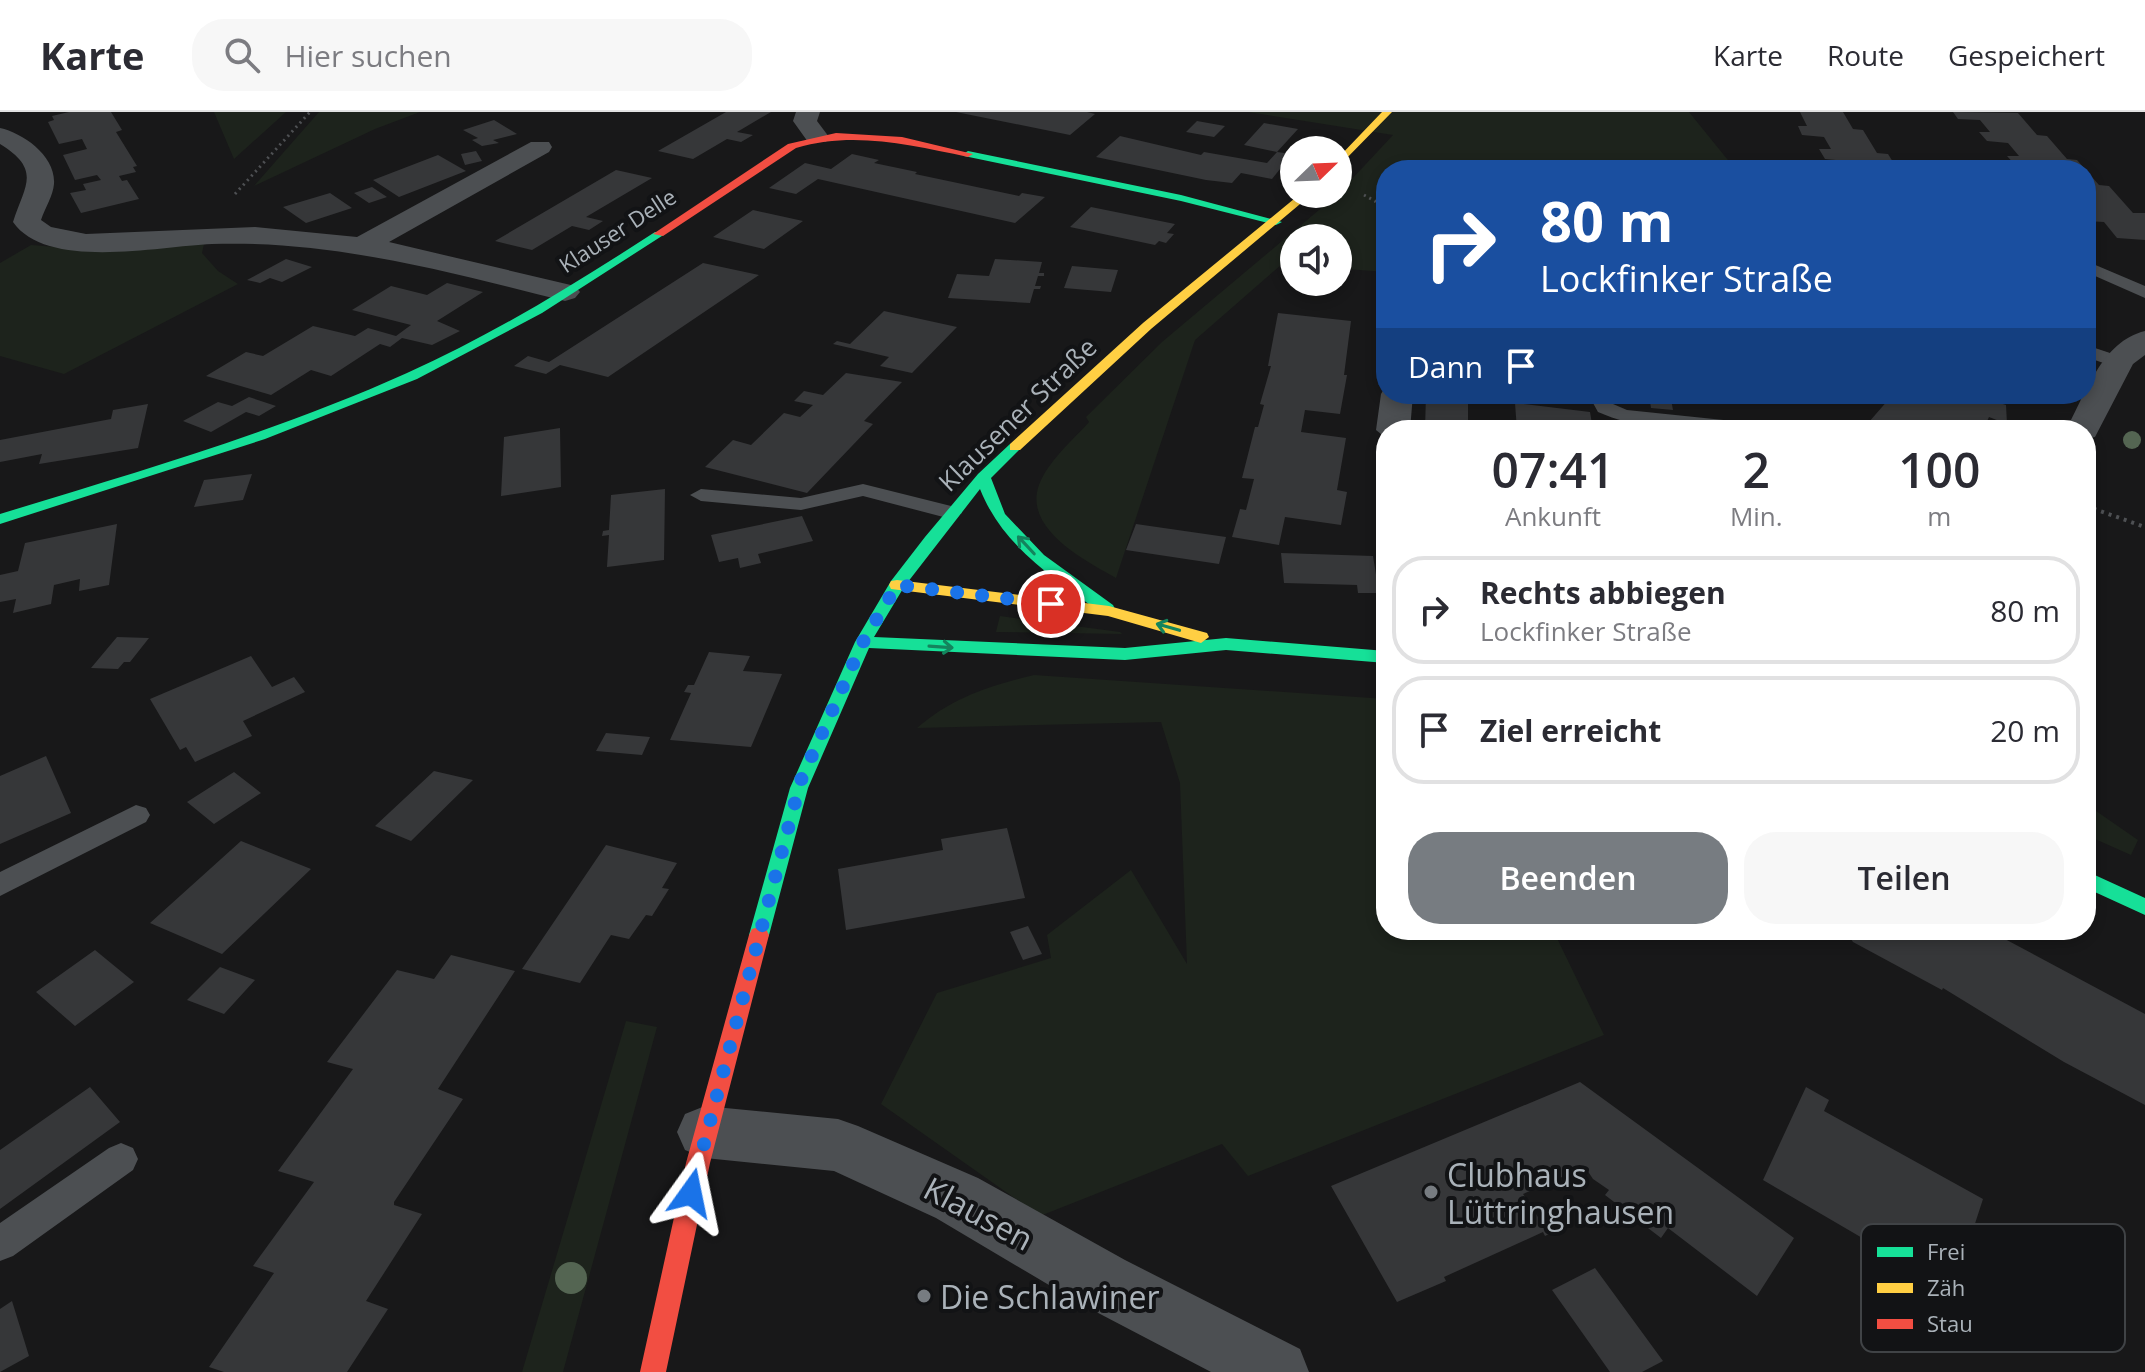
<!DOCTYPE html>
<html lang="de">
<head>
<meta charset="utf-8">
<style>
  :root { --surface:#fff; --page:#f7f7f7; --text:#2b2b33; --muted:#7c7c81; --line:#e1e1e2; --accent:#777c81 }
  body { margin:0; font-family:"Open Sans",sans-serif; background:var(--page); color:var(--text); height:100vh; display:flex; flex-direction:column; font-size:30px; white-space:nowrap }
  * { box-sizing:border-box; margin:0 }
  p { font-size:26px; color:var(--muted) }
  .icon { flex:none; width:44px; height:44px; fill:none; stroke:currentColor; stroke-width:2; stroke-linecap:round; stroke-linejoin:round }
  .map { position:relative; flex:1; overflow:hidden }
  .details { position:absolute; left:1376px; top:308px; width:720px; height:520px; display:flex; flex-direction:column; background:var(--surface); border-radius:32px; box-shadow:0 4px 12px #0003 }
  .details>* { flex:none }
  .guide { position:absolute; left:1376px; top:48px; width:720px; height:244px; border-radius:32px; box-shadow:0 4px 12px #0003; background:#1a4fa0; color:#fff; overflow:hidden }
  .needle { width:52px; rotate:67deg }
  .fabs { position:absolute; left:1280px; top:24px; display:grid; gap:16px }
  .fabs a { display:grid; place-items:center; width:72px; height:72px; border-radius:50%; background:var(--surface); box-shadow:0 4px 12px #0003; font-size:40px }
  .pin { position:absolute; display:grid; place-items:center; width:68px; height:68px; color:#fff; margin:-34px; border:4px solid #fff; border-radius:50%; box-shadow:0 2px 8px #0007 }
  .me { position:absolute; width:88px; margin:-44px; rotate:12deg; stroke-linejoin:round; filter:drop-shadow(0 0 6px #0008) }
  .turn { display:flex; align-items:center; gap:28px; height:168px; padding:0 32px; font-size:36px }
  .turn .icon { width:104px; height:104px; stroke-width:2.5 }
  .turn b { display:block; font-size:56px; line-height:68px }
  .then { display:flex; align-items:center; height:76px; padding:0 32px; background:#0003; gap:16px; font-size:30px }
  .eta { display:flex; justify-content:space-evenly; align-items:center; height:136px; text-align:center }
  .eta b { font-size:48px; font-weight:600; line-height:56px }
  .primary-button { display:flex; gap:16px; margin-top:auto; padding:16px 32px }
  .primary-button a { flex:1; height:92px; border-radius:32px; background:var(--accent); color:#fff; font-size:32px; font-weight:600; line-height:92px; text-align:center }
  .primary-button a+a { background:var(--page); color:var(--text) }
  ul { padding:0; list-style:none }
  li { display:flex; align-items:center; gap:24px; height:108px; margin:0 16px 12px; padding:0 16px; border:4px solid var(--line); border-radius:32px }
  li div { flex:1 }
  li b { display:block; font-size:30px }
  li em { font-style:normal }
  header { display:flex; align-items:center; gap:48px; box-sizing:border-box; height:112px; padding:0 40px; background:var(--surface); border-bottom:2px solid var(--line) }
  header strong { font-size:38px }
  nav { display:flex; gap:44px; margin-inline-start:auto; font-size:28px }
  .search { width:560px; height:72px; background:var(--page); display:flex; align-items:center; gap:20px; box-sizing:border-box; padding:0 28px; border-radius:32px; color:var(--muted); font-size:30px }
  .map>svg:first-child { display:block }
  .green { fill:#1d231c }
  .building { fill:#363739 }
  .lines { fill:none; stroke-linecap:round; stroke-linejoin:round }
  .path-far1 { stroke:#4e5053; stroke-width:3; stroke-dasharray:2 4; stroke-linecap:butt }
  .path { stroke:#4e5053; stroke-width:4; stroke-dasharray:3 5; stroke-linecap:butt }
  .lane { fill:#4c4f52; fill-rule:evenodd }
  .street { fill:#4c4f52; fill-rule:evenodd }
  .fast { fill:#16e098; fill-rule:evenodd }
  .slow { fill:#ffcf43; fill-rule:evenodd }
  .jam { fill:#f24e42; fill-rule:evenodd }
  .tree { fill:#546552 }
  .oneway { stroke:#14845d }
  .route { stroke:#1a73e8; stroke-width:14; stroke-dasharray:0 25.2 }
  .poi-dot { fill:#777c81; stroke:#121315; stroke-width:3 }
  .labels { text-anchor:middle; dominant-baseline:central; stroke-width:8; stroke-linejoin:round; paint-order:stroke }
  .far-street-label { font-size:22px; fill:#aab2b9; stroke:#121315 }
  .street-label { font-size:26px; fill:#aab2b9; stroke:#121315 }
  .near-poi-label { font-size:32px; fill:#aab2b9; stroke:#121315; text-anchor:start }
  .near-street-label { font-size:32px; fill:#aab2b9; stroke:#121315 }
  .key { fill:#121315; stroke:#404346; stroke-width:2 }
  .key-label { font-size:22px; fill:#aab2b9 }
</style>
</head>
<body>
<header>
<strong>Karte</strong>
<div class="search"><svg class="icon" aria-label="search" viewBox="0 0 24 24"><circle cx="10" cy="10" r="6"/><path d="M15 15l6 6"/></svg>Hier suchen</div>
<nav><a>Karte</a><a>Route</a><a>Gespeichert</a></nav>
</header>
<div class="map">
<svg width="2145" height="1260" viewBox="0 0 2145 1260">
  <rect width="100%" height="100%" fill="#181819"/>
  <!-- green -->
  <path class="green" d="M214 0H286L234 47Z
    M319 0H420L375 17 254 74Z
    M1248 0H1689L1736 58H1386V160L1346 157 1338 162V126H1294V153L1282 152 1195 228 1116 466C1086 449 1023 417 1039 373 1048 349 1073 328 1089 310L1086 305 1162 230 1338 82 1393 23Z
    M204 132 202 141 218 159 238 172 64 262 0 244V151L31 133 91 138Z
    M1000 504 1120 520 1122 522 996 520Z
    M1034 563 1386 587V818H1553L1604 923 1248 1064 1222 1032 1040 1104 881 992 937 881 1051 846 1047 823 1131 758 1187 852 1180 671 1161 610 917 616C952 586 988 574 1034 563Z
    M2086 692 2138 728 2131 743 2086 723Z
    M626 909 657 915 563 1260H522Z"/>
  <!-- building -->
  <path class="building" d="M69 0H111L122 18 116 20 137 54 133 55 136 60 119 64 122 69 127 68 139 87 81 101 70 81 86 78 83 72 101 68 97 63 75 68 63 43 87 37 82 27 59 32 48 10 54 8 52 4Z
    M726 0H771L737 20 753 23 741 30 727 27 693 47 658 39Z
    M956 0H1087L1095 2 1070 23Z
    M1800 0H1843L1853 17 1863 18 1877 41 1888 42 1898 58H1851L1846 49 1825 47 1819 37H1831L1824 25 1802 23 1798 14H1807Z
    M1953 0 2018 1 2037 23 2047 24 2067 47 2077 48 2099 73 2109 74 2133 101H2145V128L2117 126 2104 110 2086 109V58H2041L2016 54 2007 44H2019L2008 31 1987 29 1979 20H1990L1980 8 1958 7Z
    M494 8 517 22 493 28 499 31 482 34 472 28 478 26 463 18Z
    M1197 9 1225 14 1214 25 1186 20Z
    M1264 11 1298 17 1277 40 1292 42 1272 67 1241 61 1232 71 1206 68 1096 45 1120 24 1201 43 1204 40 1267 51 1277 40 1244 33Z
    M476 39 482 49 465 53 461 42Z
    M852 42 879 48 874 51 917 60 915 62 1019 84 1022 81 1045 85 1015 111 818 67 796 82 769 76 805 51 831 57Z
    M438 43 466 59 399 85 373 68Z
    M616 58 652 66 586 105 603 109 589 118 572 114 532 138 495 129Z
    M372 75 387 85 369 91 354 81Z
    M330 81 352 96 306 111 283 95Z
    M1091 95 1175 112 1167 121 1174 122 1166 131 1159 129 1155 133 1070 115Z
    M753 98 803 109 764 137 713 125Z
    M286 147 312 155 282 170 270 166 260 171 247 168Z
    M995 147 1042 150 1039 161H1044V164H1038L1035 174H1041L1040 177H1034L1030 191 948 186 957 162 989 164Z
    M703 151 759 163 608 265 560 253 546 262 514 254 528 244 549 250Z
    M1072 154 1118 158 1111 180 1064 176Z
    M447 171 483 180 437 209 460 219 432 233 402 226 390 235 380 232 331 264 311 258 271 283 206 264 246 240 263 244 313 214 355 224 368 216 396 224 411 213 352 198 391 174 427 183Z
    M884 199 957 215 912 261 880 254 889 245 833 232 837 229 850 232Z
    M1278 201 1351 209 1344 263H1347L1340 302 1305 298 1301 320 1346 326 1337 378 1347 380 1341 413 1285 405 1279 433 1232 425 1240 397 1246 398 1254 367 1242 366 1255 315H1258L1264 293 1260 292 1271 254H1268Z
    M846 261 902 270 864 309 873 312 807 381 705 355 733 328 751 333 784 301 800 305 813 293 794 289 804 279 823 283Z
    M1426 282H1468V318H1425Z
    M1649 282H1670L1673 298 1651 296Z
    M1878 282H1970L2006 293 2007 312 1989 305 1983 318H1945L1931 313 1924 318H1862L1889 287Z
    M249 285 276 294 259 304 246 300 211 320 183 309 218 290 232 294Z
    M1515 291 1590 300 1593 318H1517Z
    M148 292 138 336 39 352 42 342 0 350V328L111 307 113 298Z
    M560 316 561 375 501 384 504 325Z
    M252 362 243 388 194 395 204 368Z
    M665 377 664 448 607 455 609 423 602 424 603 419 609 418 611 383Z
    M802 404 813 429 758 442 761 451 740 456 738 446 719 450 711 423Z
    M117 412 109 473 79 479 80 467 54 473 51 492 13 501 16 487 0 490V463L18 459 25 431Z
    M1136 412 1226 425 1219 452 1126 438Z
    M1281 441 1373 444 1379 481H1358L1357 473 1284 471Z
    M117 525 149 526 130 550H124L118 557 91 556Z
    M709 540 750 544 743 559 782 562 751 635 670 628 691 581 684 580 688 573H694Z
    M251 544 272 575 294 565 305 580 243 609 252 624 195 650 186 635 180 638 150 587Z
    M606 621 650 625 642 643 596 639Z
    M46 644 71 701 0 732V664Z
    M434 659 473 668 411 729 375 714Z
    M234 660 261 681 214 712 187 690Z
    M1007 716 1025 786 846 818 838 757 943 738 941 727Z
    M241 729 311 757 222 842 150 811Z
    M606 733 677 751 662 776 669 777 652 804 646 803 629 827 611 823 580 871 522 857Z
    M1028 814 1042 842 1023 848 1010 820Z
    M1857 818H1988L2145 902V993L2064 950 1943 876 1942 878 1853 830 1851 827Z
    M95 838 134 870 75 914 36 880Z
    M451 843 515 859 438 977 463 987 394 1090V1093L422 1102 366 1189 388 1197 347 1260H224L209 1255 274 1161 253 1154 314 1070 278 1059 353 957 327 950 397 858 434 867Z
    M220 855 255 868 224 902 187 888Z
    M1580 970 1794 1126 1757 1184 1668 1116 1661 1126 1605 1083 1609 1078 1593 1067 1585 1055 1523 1082 1549 1122 1545 1124 1543 1120 1444 1165 1446 1169 1397 1190 1331 1074Z
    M90 975 120 1010 0 1097V1038Z
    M1806 975 1829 988 1824 999 1983 1087 1953 1179 1763 1068Z
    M1595 1156 1663 1249 1642 1260H1610L1552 1178Z
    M12 1189 29 1244 0 1260V1197Z"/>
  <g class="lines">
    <!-- path-far1 -->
    <path class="path-far1" d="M235 82 310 0
      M1364 83 1375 89 1386 108"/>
    <!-- path -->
    <path class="path" d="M2086 394 2145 415"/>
    <!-- lane -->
    <path class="lane" d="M2086 149 2145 174V186L2086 160Z
      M2086 233 2125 246 2127 250 2118 256 2086 245Z
      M1588 282H1608L1613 292 1627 298 1762 312 1772 318C1716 318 1650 323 1598 300Z
      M863 372 959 396 962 401 951 407 863 384 801 398 701 389 690 383 701 377 801 386Z
      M136 693 146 696 150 703 146 710 0 784V760Z
      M121 1031 133 1036 138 1047 133 1058 13 1144 0 1149V1111L109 1036Z"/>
    <!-- street -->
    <path class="street" d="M796 0H820L817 9 829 25 826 30H808L793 9Z
      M0 16C23 21 56 44 54 72 53 84 45 96 41 108L51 115 86 122 255 115 357 125 531 30H549L552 35 549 40 389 130 575 174 580 180 575 186 565 189C449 160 332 128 212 132 160 134 47 159 13 110 25 73 42 58 0 32Z
      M2145 219V243L2133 252 2095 325 2086 327V318H2066C2085 283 2102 229 2145 219Z
      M1385 275 1386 282H1413L1410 318H1386V326L1376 318 1381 282Z
      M705 994 838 1007 858 1014 978 1066 1125 1148 1300 1237 1309 1260H1211L1081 1192 936 1106 834 1059 705 1046 685 1038 677 1020 685 1002Z"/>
    <!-- fast -->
    <path class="fast" d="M968 39 1181 83 1282 110 1276 113 1181 89 964 44 963 42Z
      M655 120 665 122 542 201 417 267 265 327 0 412V402C137 360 276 320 407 261 494 222 575 172 655 120Z
      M1015 331 1022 335 991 366 1005 402 1044 443 1113 493 1115 497 1113 501H1101C1053 465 1003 435 980 377L904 475 874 525 1125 536 1226 526 1386 539V551L1226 538 1125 548 869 536 808 676 769 823 766 829 759 831 752 829 749 823 790 676 855 530 891 469 925 425 978 362 1010 332Z
      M2086 759 2145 786V803L2086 776Z"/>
    <!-- slow -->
    <path class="slow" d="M1382 0H1392L1338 55V46Z
      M1300 82H1312L1151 217 1020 338H1010V332L1143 211Z
      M897 468 1109 494 1207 521 1209 525 1201 531 1108 504 891 477 889 473 891 469Z"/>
    <!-- jam -->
    <path class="jam" d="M836 21 902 25 973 42 968 45C910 33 854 19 796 36L663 124 653 122 788 32Z
      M759 815 766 817 769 823 710 1051 666 1260H640L686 1051 749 823 752 817Z"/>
  </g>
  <!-- trees -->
  <g class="tree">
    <circle cx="2132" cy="328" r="9"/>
    <circle cx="571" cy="1166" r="16"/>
  </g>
  <!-- one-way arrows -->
  <defs><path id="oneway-shaft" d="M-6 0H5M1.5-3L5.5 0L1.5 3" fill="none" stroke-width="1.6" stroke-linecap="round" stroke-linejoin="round" transform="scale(2)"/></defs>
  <g class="oneway">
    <use href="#oneway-shaft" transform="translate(1026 433) rotate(-133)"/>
    <use href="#oneway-shaft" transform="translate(1168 515) rotate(-164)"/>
    <use href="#oneway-shaft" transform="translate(941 535) rotate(4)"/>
  </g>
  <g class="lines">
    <!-- route -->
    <path class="route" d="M691 1081 801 668 863 530 897 473 1051 492"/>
  </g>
  <!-- markers -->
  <g class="poi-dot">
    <circle cx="1431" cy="1080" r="8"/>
    <circle cx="924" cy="1184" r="8"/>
  </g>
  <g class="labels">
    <!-- far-street labels -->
    <g class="far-street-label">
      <text transform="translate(617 118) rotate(-33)">Klauser Delle</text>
    </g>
    <!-- street labels -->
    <g class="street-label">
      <text transform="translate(1017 302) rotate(-44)">Klausener Straße</text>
    </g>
    <!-- near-poi labels -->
    <g class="near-poi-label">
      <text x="1447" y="1062">Clubhaus<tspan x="1447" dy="37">Lüttringhausen</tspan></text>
      <text x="940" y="1184">Die Schlawiner</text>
    </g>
    <!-- near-street labels -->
    <g class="near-street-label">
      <text transform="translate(979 1101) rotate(28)">Klausen</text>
    </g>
  </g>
  <!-- legend -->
  <rect x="1861" y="1112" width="264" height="128" rx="12" class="key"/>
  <rect x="1877" y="1135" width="36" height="10" fill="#16e098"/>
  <rect x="1877" y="1171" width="36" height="10" fill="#ffcf43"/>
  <rect x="1877" y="1207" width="36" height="10" fill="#f24e42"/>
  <g class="key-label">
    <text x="1927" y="1148">Frei</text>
    <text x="1927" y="1184">Zäh</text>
    <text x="1927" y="1220">Stau</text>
  </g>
</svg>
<div class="fabs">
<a><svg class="needle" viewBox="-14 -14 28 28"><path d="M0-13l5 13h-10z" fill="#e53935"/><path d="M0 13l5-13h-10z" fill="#7c7c81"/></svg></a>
<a><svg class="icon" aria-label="sound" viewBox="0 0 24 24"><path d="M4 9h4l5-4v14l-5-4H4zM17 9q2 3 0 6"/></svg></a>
</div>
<div class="pin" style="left:1051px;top:492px;background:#d93025"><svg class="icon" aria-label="arrive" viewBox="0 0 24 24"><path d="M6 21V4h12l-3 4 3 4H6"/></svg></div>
<svg class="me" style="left:691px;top:1081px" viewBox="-20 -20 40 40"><path d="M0-17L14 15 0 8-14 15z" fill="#1a73e8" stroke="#fff" stroke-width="4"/></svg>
<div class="guide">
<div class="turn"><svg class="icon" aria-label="right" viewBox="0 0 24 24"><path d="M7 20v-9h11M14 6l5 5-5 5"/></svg><div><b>80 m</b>Lockfinker Straße</div></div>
<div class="then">Dann<svg class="icon" aria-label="arrive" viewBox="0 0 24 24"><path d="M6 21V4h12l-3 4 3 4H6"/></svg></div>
</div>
<section class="details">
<div class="eta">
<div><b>07:41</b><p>Ankunft</p></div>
<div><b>2</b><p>Min.</p></div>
<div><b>100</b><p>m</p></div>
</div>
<ul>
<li><svg class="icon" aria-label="right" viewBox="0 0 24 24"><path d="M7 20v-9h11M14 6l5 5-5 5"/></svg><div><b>Rechts abbiegen</b><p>Lockfinker Straße</p></div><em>80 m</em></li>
<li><svg class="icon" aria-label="arrive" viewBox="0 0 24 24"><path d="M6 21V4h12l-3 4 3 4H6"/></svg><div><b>Ziel erreicht</b></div><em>20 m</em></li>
</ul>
<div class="primary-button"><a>Beenden</a><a>Teilen</a></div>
</section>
</div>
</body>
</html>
